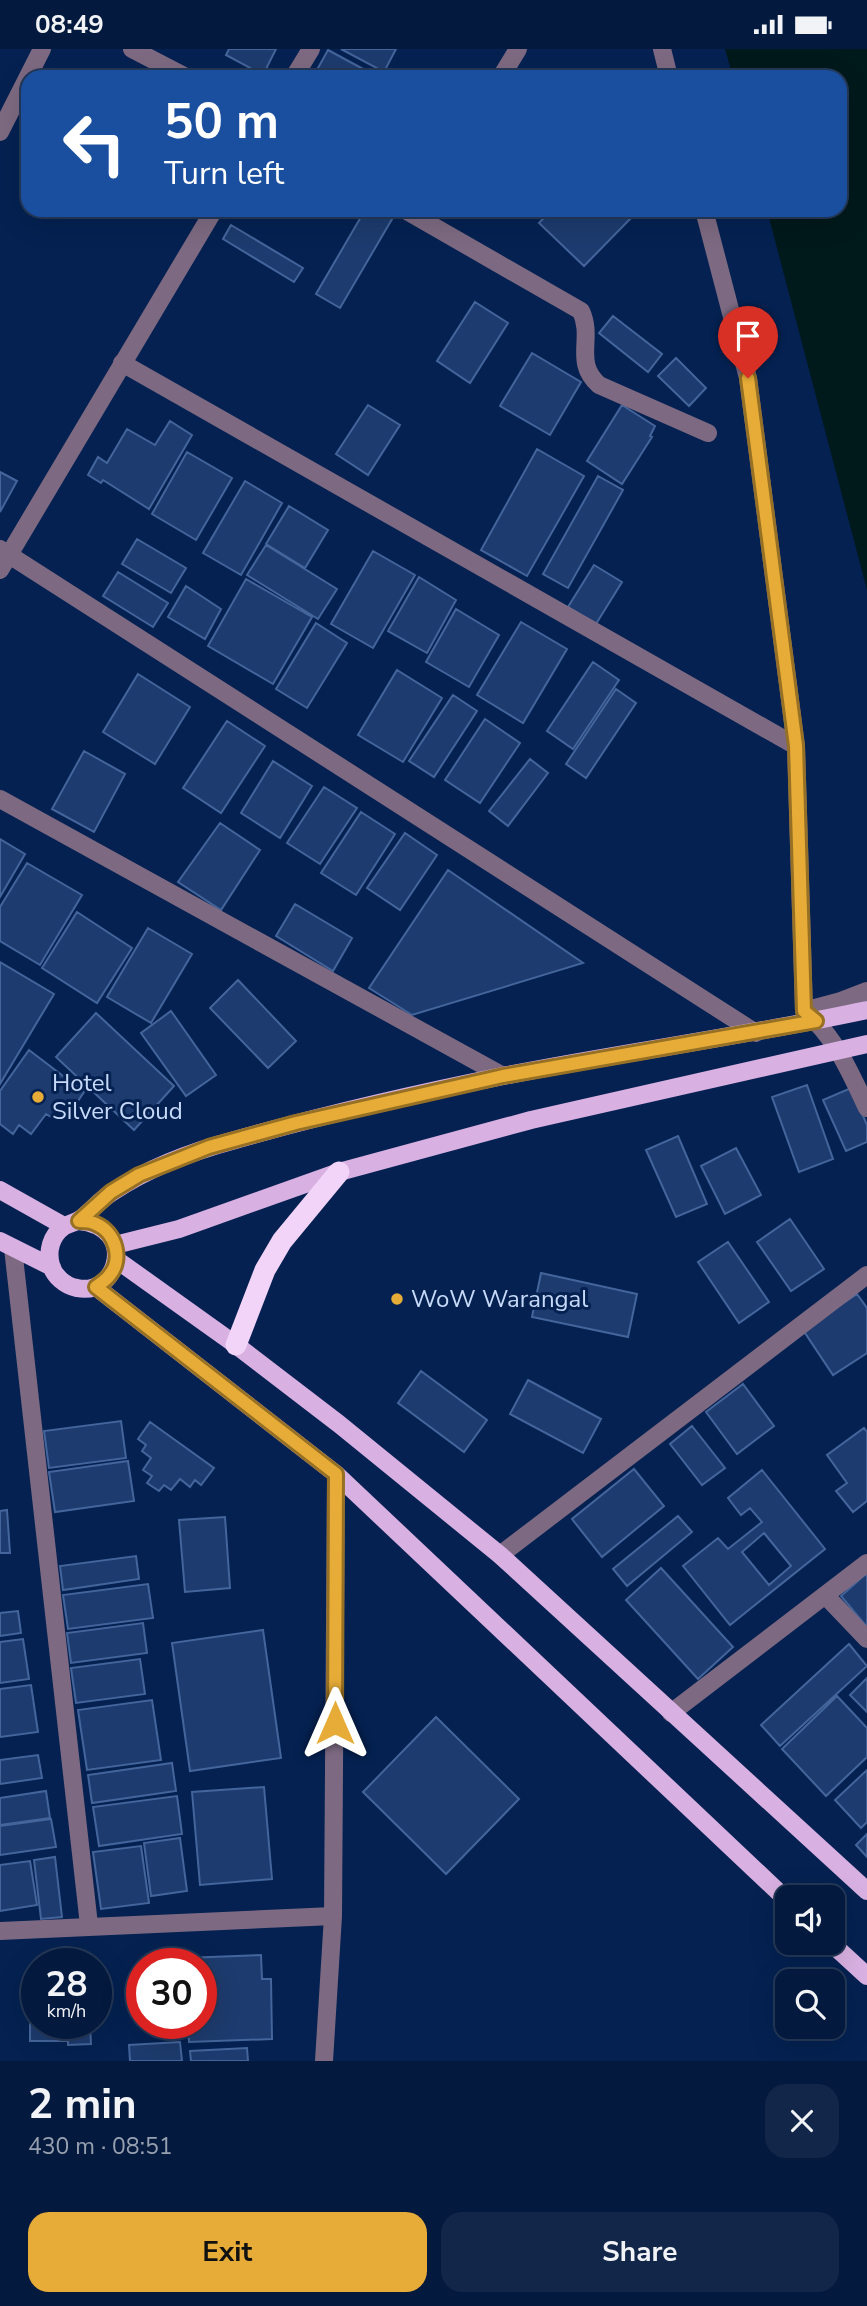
<!DOCTYPE html>
<html lang="en">
<head>
<meta charset="utf-8">
<style>
  :root { --surface:#03193d; --page:#112648; --text:#f1f3f6; --muted:#97a0b0; --line:#243857; --accent:#e7ac37 }
  body { margin:0; font-family:"Nunito Sans",sans-serif; background:var(--page); color:var(--text); height:100vh; display:flex; flex-direction:column; font-size:26px; white-space:nowrap }
  * { box-sizing:border-box; margin:0 }
  p { font-size:23px; color:var(--muted) }
  .icon { flex:none; width:38px; height:38px; fill:none; stroke:currentColor; stroke-width:2; stroke-linecap:round; stroke-linejoin:round }
  .map { position:relative; height:2012px; overflow:hidden }
  .drawer { display:flex; flex-direction:column; background:var(--surface); flex:1 }
  .drawer>* { flex:none }
  .top-card { position:absolute; left:21px; top:21px; width:826px; height:147px; border-radius:21px; box-shadow:0 7px 28px #0002,0 0 0 2px var(--line); background:#1a4fa0; color:#fff; overflow:hidden }
  .tools { position:absolute; left:775px; top:1836px; display:grid; gap:14px }
  .tools a { display:grid; place-items:center; width:70px; height:70px; border-radius:14px; background:var(--surface); box-shadow:0 7px 28px #0002,0 0 0 2px var(--line); font-size:35px }
  .speed { position:absolute; left:21px; top:1899px; display:flex; gap:14px; font-size:35px; font-weight:700; text-align:center }
  .speed>* { display:grid; place-content:center; width:91px; height:91px; border-radius:50%; background:var(--surface); box-shadow:0 7px 28px #0002,0 0 0 2px var(--line); line-height:1 }
  .speed small { font-size:18px; font-weight:400 }
  .speed .limit { border:10px solid #d22; background:#fff; color:#111 }
  .pin { position:absolute; display:grid; place-items:center; width:60px; height:60px; color:#fff; margin:-72px -30px; border-radius:50% 50% 50% 0; rotate:-45deg; box-shadow:0 0 7px #0007 }
  .pin .icon { rotate:45deg }
  .me { position:absolute; width:77px; margin:-38px; rotate:0deg; stroke-linejoin:round; filter:drop-shadow(0 0 5px #0008) }
  .turn { display:flex; align-items:center; gap:24px; height:147px; padding:0 28px; font-size:32px }
  .turn .icon { width:91px; height:91px; stroke-width:2.5 }
  .turn b { display:block; font-size:49px; line-height:60px }
  .round { display:grid; place-items:center; flex:none; width:74px; height:74px; border-radius:21px; background:var(--page) }
  .summary { display:flex; align-items:center; justify-content:space-between; height:119px; padding:0 28px }
  h1 { font-size:42px; font-weight:700; line-height:52px }
  .button { display:flex; gap:14px; margin-top:auto; padding:14px 28px }
  .button a { flex:1; height:80px; border-radius:21px; background:var(--accent); color:#111; font-size:28px; font-weight:700; line-height:80px; text-align:center }
  .button a+a { background:var(--page); color:var(--text) }
  .status { display:flex; justify-content:space-between; align-items:center; height:49px; padding:0 35px; background:var(--surface); direction:ltr }
  .status svg { height:19px; fill:currentColor }
  .map>svg:first-child { display:block }
  .water { fill:#00191b }
  .building { fill:#1d3b6e; stroke:#44659b; stroke-width:2; fill-rule:evenodd }
  .lines { fill:none; stroke-linecap:round; stroke-linejoin:round }
  .minor { stroke:#7d6a82; stroke-width:18 }
  .major { stroke:#d8b0e1; stroke-width:18 }
  .highway { stroke:#f1d4f7; stroke-width:21 }
  .route-casing { stroke:#967024; stroke-width:18 }
  .route { stroke:#e7ac37; stroke-width:12 }
  .poi-dot { fill:#e7ac37; stroke:#042151; stroke-width:2.5 }
  .labels { text-anchor:middle; dominant-baseline:central; stroke-width:6; stroke-linejoin:round; paint-order:stroke }
  .poi-label { font-size:24px; fill:#c6d9f8; stroke:#042151; text-anchor:start }
</style>
</head>
<body>
<div class="status"><b>08:49</b><svg viewBox="0 0 49 12"><path d="M0 12V9h3v3zM5 12V6h3v6zM10 12V3h3v9zM15 12V0h3v12zM26 1h20v11H26zM47 4h2v5h-2z"/></svg></div>
<div class="map">
<svg width="867" height="2012" viewBox="0 0 867 2012">
  <rect width="100%" height="100%" fill="#042151"/>
  <!-- water -->
  <path class="water" d="M725 0H867V541L767 161H840V28H733Z"/>
  <!-- building -->
  <path class="building" d="M229 0H276L263 26 226 6Z
    M341 0H396L384 23Z
    M328 1 378 28H313Z
    M365 161H388L395 165 340 259 316 245Z
    M551 161H626L633 167 584 217 539 174Z
    M231 176 303 219 294 233 223 190Z
    M475 253 508 274 470 334 437 312Z
    M613 267 662 305 648 323 599 284Z
    M532 304 581 333 550 386 500 357Z
    M676 309 706 339 689 357 658 327Z
    M368 356 400 376 368 426 336 405Z
    M622 356 655 377 650 387 652 388 622 435 587 412Z
    M170 372 192 386 149 460 103 431 101 434 88 426 98 408 107 414 127 380 155 396Z
    M537 400 584 427 527 527 481 501Z
    M187 403 232 429 196 491 152 465Z
    M0 423 17 432 0 463Z
    M598 427 623 441 568 539 543 525Z
    M245 432 282 454 241 526 203 504Z
    M289 457 328 481 305 519 266 495Z
    M137 490 186 519 171 544 122 515Z
    M266 496 337 540 318 570 247 526Z
    M373 502 415 526 373 599 331 575Z
    M594 516 622 533 596 575 568 558Z
    M118 523 168 554 153 578 103 547Z
    M419 528 456 551 427 604 388 582Z
    M246 530 312 568 273 635 208 597Z
    M186 537 221 560 205 590 168 568Z
    M456 560 499 586 469 638 426 613Z
    M521 573 567 600 523 674 477 646Z
    M316 574 347 594 307 659 276 640Z
    M593 613 619 631 573 700 547 682Z
    M397 621 442 649 403 713 358 686Z
    M138 625 190 658 155 715 103 683Z
    M616 640 636 654 586 729 566 715Z
    M453 646 477 662 434 728 409 712Z
    M485 670 520 694 480 754 445 731Z
    M227 672 265 697 221 764 183 739Z
    M84 702 125 725 94 783 52 760Z
    M530 710 548 724 508 777 489 762Z
    M273 712 312 737 280 789 241 764Z
    M324 738 357 759 320 815 287 794Z
    M361 763 395 785 356 846 321 824Z
    M220 774 260 801 221 861 178 833Z
    M405 784 437 806 400 861 367 839Z
    M0 790 25 805 0 848Z
    M27 814 82 846 40 916 0 892V858Z
    M448 821 583 914 412 966 369 939Z
    M295 855 352 889 333 922 276 887Z
    M77 863 132 899 97 954 42 919Z
    M148 879 192 905 151 974 107 948Z
    M0 913 54 945 0 1035Z
    M238 931 296 992 268 1019 210 959Z
    M171 962 216 1026 186 1047 141 984Z
    M96 964 174 1037 134 1081 56 1008Z
    M29 1001 84 1043 70 1064 64 1060 56 1071 46 1065 31 1085 19 1076 13 1085 0 1075V1042Z
    M807 1036 833 1110 799 1123 772 1048Z
    M851 1039 867 1076V1093L846 1102 823 1051Z
    M678 1087 707 1155 676 1168 646 1101Z
    M736 1099 761 1146 725 1165 701 1117Z
    M790 1170 824 1220 791 1242 757 1193Z
    M728 1193 769 1253 739 1274 698 1213Z
    M541 1224 637 1245 628 1288 532 1268Z
    M857 1245 867 1259V1304L833 1326 803 1281Z
    M421 1322 487 1371 464 1403 398 1354Z
    M528 1331 601 1370 583 1404 510 1365Z
    M743 1335 774 1377 737 1405 706 1363Z
    M121 1372 126 1409 49 1419 44 1382Z
    M150 1373 214 1419 201 1436 195 1431 190 1438 180 1430 171 1441 164 1436 159 1442 147 1434 152 1427 143 1421 151 1409 142 1402 146 1396 138 1390Z
    M692 1377 725 1419 702 1436 670 1395Z
    M864 1379 867 1383V1452L853 1463 836 1442 847 1434 827 1406Z
    M128 1412 134 1452 55 1463 49 1423Z
    M634 1420 664 1457 602 1508 572 1470Z
    M762 1421 825 1500 730 1576 683 1517 718 1489 728 1500 762 1473 750 1459 741 1466 728 1449ZM764 1484 791 1517 769 1536 742 1503Z
    M7 1461 10 1504H0V1462Z
    M678 1467 692 1483 627 1537 613 1520Z
    M225 1468 230 1539 185 1543 179 1471Z
    M136 1507 139 1530 63 1541 60 1517Z
    M661 1519 733 1598 698 1630 626 1551Z
    M867 1524V1578L841 1547Z
    M148 1535 153 1569 68 1580 63 1546Z
    M18 1562 21 1584 0 1587V1564Z
    M143 1574 147 1604 71 1614 67 1584Z
    M263 1581 281 1709 190 1722 172 1594Z
    M23 1590 29 1630 0 1634V1593Z
    M849 1595 867 1617 780 1697 761 1676Z
    M140 1610 145 1645 76 1654 71 1619Z
    M867 1629V1663L850 1646Z
    M31 1636 38 1683 0 1688V1640Z
    M837 1647 867 1679V1708L826 1747 782 1700Z
    M152 1651 161 1711 87 1721 78 1661Z
    M436 1668 519 1750 446 1825 363 1743Z
    M38 1706 42 1729 0 1735V1711Z
    M172 1714 176 1742 92 1754 88 1726Z
    M867 1721V1773L861 1779 835 1751Z
    M264 1738 272 1830 200 1836 192 1743Z
    M46 1742 50 1769 0 1776V1749Z
    M177 1747 182 1785 99 1797 93 1758Z
    M51 1770 56 1798 0 1806V1777Z
    M867 1785V1808L856 1796Z
    M180 1789 187 1842 151 1847 144 1794Z
    M141 1797 149 1854 101 1860 93 1803Z
    M55 1808 62 1868 41 1870 34 1811Z
    M30 1812 37 1856 0 1862V1816Z
    M261 1906 262 1930H271L272 1990 189 1993 188 1974H201V1914H185V1909Z
    M30 1972H37V1974H90L91 1995 68 1996V1992H30Z
    M180 1993 182 2012H130L129 1996Z
    M247 1999 248 2012H191L190 2002Z"/>
  <g class="lines">
    <!-- minor -->
    <path class="minor" d="M132 0 186 28
      M662 0 669 28
      M294 28 311 0
      M501 28 518 0
      M0 83 42 0
      M405 161 581 262C594 290 573 313 599 336L708 384
      M704 161 748 329 796 697 804 962C835 987 850 1023 867 1059
      M122 314 796 697
      M0 500 756 984
      M0 521 214 161
      M0 750 503 1027
      M804 962 841 952 867 942
      M13 1199 89 1876
      M500 1506 867 1226
      M825 1546 867 1590
      M671 1664 867 1514
      M0 1882 333 1867
      M324 2012 333 1867 336 1425"/>
    <!-- major -->
    <path class="major" d="M0 1141 64 1177
      M79 1172C138 1178 118 1248 77 1239 65 1237 54 1227 51 1216 47 1202 51 1187 63 1178 69 1174 76 1174 82 1169 93 1160 102 1149 114 1142 150 1118 194 1102 235 1091 323 1066 413 1045 503 1027 624 1003 746 987 867 961
      M0 1192 52 1218
      M115 1196 179 1180 339 1123 531 1071 867 995
      M117 1211 236 1296 339 1375 500 1506 867 1842
      M96 1238 336 1425 788 1852
      M831 1894 867 1927"/>
    <!-- highway -->
    <path class="highway" d="M236 1296 265 1221 282 1192 339 1123"/>
  </g>
  <g class="lines">
    <!-- route casing -->
    <g class="route-casing">
      <path id="route" d="M335 1674 336 1425 96 1238C100 1235 106 1231 109 1227 124 1210 115 1183 96 1175 91 1172 84 1172 79 1172L111 1143 139 1126 209 1098 296 1074 503 1027 816 972 804 962 796 697 748 329"/>
    </g>
    <!-- route -->
    <use href="#route" class="route"/>
  </g>
  <!-- markers -->
  <g class="poi-dot">
    <circle cx="38" cy="1048" r="7"/>
    <circle cx="397" cy="1250" r="7"/>
  </g>
  <g class="labels">
    <!-- poi labels -->
    <g class="poi-label">
      <text x="52" y="1034">Hotel<tspan x="52" dy="28">Silver Cloud</tspan></text>
      <text x="411" y="1250">WoW Warangal</text>
    </g>
  </g>
</svg>
<div class="tools">
<a><svg class="icon" aria-label="sound" viewBox="0 0 24 24"><path d="M4 9h4l5-4v14l-5-4H4zM17 9q2 3 0 6"/></svg></a>
<a><svg class="icon" aria-label="search" viewBox="0 0 24 24"><circle cx="10" cy="10" r="6"/><path d="M15 15l6 6"/></svg></a>
</div>
<div class="speed"><div>28<small>km/h</small></div><div class="limit">30</div></div>
<div class="pin" style="left:748px;top:329px;background:#d93025"><svg class="icon" aria-label="arrive" viewBox="0 0 24 24"><path d="M6 21V4h12l-3 4 3 4H6"/></svg></div>
<svg class="me" style="left:335px;top:1674px" viewBox="-20 -20 40 40"><path d="M0-17L14 15 0 8-14 15z" fill="#e7ac37" stroke="#fff" stroke-width="4"/></svg>
<div class="top-card">
<div class="turn"><svg class="icon" aria-label="left" viewBox="0 0 24 24"><path d="M17 20v-9H6M10 6l-5 5 5 5"/></svg><div><b>50 m</b>Turn left</div></div>
</div>
</div>
<section class="drawer">
<div class="summary"><div><h1>2 min</h1><p>430 m · 08:51</p></div><a class="round"><svg class="icon" aria-label="close" viewBox="0 0 24 24"><path d="M6 6l12 12M18 6L6 18"/></svg></a></div>
<div class="button"><a>Exit</a><a>Share</a></div>
</section>
</body>
</html>
